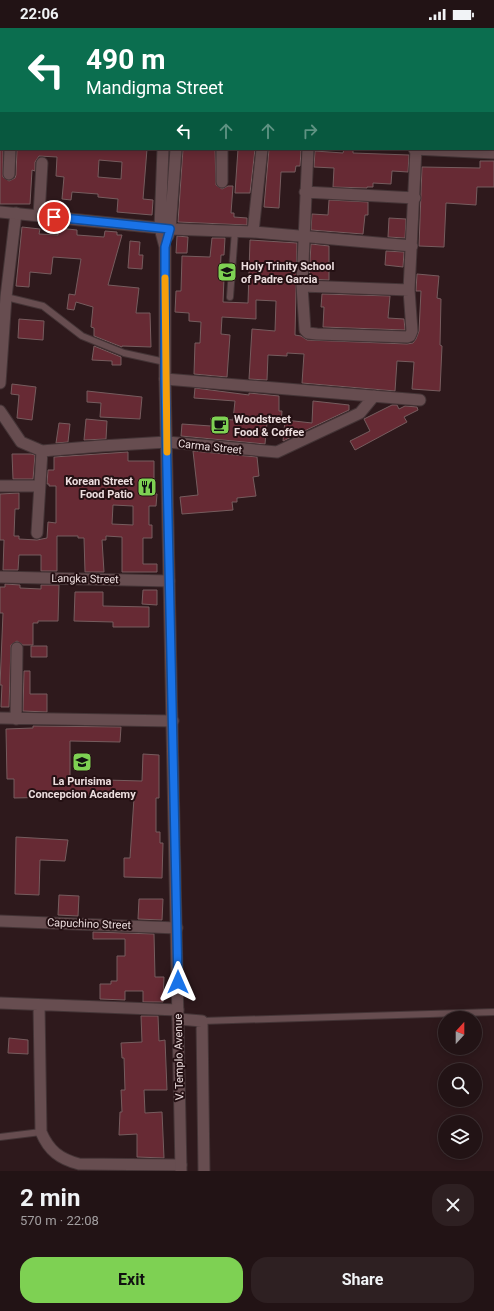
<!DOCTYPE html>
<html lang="en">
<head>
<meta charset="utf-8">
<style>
  :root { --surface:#221315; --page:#2e2022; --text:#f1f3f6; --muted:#a29ea0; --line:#3f3234; --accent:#7ed153 }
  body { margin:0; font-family:Roboto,sans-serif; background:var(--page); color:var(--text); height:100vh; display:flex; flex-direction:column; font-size:15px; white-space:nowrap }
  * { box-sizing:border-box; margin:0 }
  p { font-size:13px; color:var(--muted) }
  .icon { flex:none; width:22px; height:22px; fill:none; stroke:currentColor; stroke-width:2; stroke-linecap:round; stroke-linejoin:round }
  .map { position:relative; height:1143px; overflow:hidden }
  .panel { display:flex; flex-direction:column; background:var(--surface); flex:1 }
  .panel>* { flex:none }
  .top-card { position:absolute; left:0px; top:0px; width:494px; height:122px; box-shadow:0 2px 10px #0003,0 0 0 1px var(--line); background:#0b6e4f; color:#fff; overflow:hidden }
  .needle { width:26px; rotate:21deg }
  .fabs { position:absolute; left:438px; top:983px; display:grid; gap:8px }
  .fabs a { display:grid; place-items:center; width:44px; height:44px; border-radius:50%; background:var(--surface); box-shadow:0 2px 10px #0003,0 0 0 1px var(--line); font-size:20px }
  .pin { position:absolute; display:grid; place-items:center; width:34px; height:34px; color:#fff; margin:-17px; border:2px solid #fff; border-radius:50%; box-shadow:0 1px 4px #0007 }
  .me { position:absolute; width:44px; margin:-22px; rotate:0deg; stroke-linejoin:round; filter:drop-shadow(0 0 3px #0008) }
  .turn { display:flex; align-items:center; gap:14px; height:84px; padding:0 20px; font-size:18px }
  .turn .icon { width:52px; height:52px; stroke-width:2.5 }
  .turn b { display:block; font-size:28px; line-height:34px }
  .lanes { display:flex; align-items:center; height:38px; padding:0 20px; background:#0003; justify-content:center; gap:20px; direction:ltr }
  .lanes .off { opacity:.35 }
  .round { display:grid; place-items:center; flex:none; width:42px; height:42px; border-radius:16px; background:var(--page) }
  .overview { display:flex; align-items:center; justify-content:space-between; height:68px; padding:0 20px }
  h1 { font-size:24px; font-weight:700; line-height:30px }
  .action { display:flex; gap:8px; margin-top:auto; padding:8px 20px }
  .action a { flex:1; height:46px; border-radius:16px; background:var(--accent); color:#111; font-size:16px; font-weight:700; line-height:46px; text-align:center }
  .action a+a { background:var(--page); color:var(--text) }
  .status { display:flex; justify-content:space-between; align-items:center; height:28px; padding:0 20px; background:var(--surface); direction:ltr }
  .status svg { height:11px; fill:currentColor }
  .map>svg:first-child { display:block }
  .building { fill:#672a34; stroke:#765c5e; fill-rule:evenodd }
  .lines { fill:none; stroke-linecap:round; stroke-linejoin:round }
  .service-casing { stroke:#443436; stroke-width:8 }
  .minor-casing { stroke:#443436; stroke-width:13 }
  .tertiary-casing { stroke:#443436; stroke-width:13 }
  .secondary-casing { stroke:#443436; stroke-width:13 }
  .service { stroke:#674d50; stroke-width:6 }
  .minor { stroke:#674d50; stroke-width:11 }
  .tertiary { stroke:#674d50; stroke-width:11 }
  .secondary { stroke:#674d50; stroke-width:11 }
  .route-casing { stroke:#114b97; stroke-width:10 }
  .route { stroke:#1a73e8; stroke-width:7 }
  .slow { stroke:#f59e0b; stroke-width:7 }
  .labels { text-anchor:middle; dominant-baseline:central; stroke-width:4; stroke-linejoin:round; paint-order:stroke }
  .poi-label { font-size:11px; font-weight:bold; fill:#ecddde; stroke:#241013; text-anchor:start }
  .street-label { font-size:11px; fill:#ecddde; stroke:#241013 }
</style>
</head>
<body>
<div class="status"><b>22:06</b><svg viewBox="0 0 49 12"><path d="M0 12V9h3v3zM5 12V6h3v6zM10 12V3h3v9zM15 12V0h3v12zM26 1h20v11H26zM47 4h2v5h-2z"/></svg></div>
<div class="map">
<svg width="494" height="1143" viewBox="0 0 494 1143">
  <rect width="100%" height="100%" fill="#2e191c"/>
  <!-- building -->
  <path class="building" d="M0 121H3V149L9 153 15 150 16 147 17 121H147L143 171 153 172 152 187 117 184 118 171 98 169V166L72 164 71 172 62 171 64 149 56 148 57 129 39 128 35 134V143L32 142 30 176H0ZM99 132 122 134 121 151 98 149Z
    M183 121H215L216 157 222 161 228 158H233L231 185H234V189L247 190V197L178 194Z
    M238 121H255L250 165H235Z
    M269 121H296L301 123 300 138H296L295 144H281L279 180 264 179Z
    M344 121H353V125L409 127 408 144 392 143 391 156 373 155V159H367V160L333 159 334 140 314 139 315 123 343 125Z
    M480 133H494V159H477L476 177 446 175 444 219 419 218 422 139 480 140Z
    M329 172 368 174V187H365L363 206 311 202 312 186 328 187Z
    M389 190 406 191 405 210 388 209Z
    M22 199 40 201 39 206 58 207V200L77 202V207L104 209 105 203 117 204V207H122L108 257 139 260 136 285H150L151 319 122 318V319L94 308V300L91 299 93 279 76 274 74 282 67 281 69 266 75 267 81 231 53 229 51 246 30 244 29 259 16 258Z
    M177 208 188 209 187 225H176Z
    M212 210H225L224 227H221L220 250H224L223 274 248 275 250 212 297 215 295 307 301 308 307 312 407 316 413 315 416 311 419 303 421 263H416L417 246 439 248 437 270 441 271 440 317 442 318 440 363 412 361 414 334 397 333 395 363 302 355 304 326 287 325V328L268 327 267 352 249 351 252 301 275 303 276 273 256 272V291L222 289 221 306 230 307 227 349 194 346 195 315H200L201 294 189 293V285L175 284 176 263H181L182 228 210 229Z
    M130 213 140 214 139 227H143L142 241 128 240Z
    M311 216 329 218V252L309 251Z
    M386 223 404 224 403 239 385 237Z
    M322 266 390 268 388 290 404 291 405 302 323 299 324 279H321Z
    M19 291 44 293 43 312 18 310Z
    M94 318 121 329V337H112V333L92 332Z
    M12 356 36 359 32 392 17 390 19 367 11 366Z
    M195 360 249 367V365L279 368V383H282L281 396 267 395 265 416 181 408 182 396 211 398V390L233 392 235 373 194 370Z
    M87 363 142 369 140 391 100 389 101 375 87 374Z
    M313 373 349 377V382L283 413 285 392 312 395Z
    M392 377H397L399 381 405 378 417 379 418 382 404 389 407 394 355 422 350 413 370 403 364 391Z
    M86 391 107 393 106 411 84 412Z
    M59 395 70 396 68 414 56 415Z
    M193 423 257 429 259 448 253 449 256 468 237 470V474H232L233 482 182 486 180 469 198 467Z
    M128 424V433H154V466H157L156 478H149V497H152V510H143V536H157V544H122V509L106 508V512H102L104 544H85L84 510H78V508H57V543H41V527H19L18 542H3L4 512H0V466L19 465V481H15L14 508H19V511L37 512 47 510 48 494 56 495V458H49V456H47L48 442H54V429ZM113 477 133 478V497L112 496Z
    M12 426H31L35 427 33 451H13Z
    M5 556 20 557V560L41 561V557H59L58 593H38V595H33V617H23L17 613 11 617 9 679H1L2 657H0L3 585H0V559H5Z
    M143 562H157V577L142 576Z
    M75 564H103V578L149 579V599H113V594L74 593Z
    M31 618H47V629H31Z
    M24 643H30V666H47V684L23 683Z
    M33 698 121 699 120 714 70 713V751L142 753 143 726 159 727V770H156V804H160V815H163L162 850 124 849V830H130L134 770 97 768 14 770V751H7L6 701 33 700Z
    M16 809 68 812 65 833 40 832 39 867 15 866Z
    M59 867 79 868 78 888 58 887Z
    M139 871H163L162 892 138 891Z
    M93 904 154 906 155 949H164L163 974H143V963H125V972L100 971V956H111V953H117V928H125V911H93Z
    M141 988H158L159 1013 165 1012 167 1062H144L145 1085 162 1084 164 1130 137 1129V1106L119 1107 120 1084H122L121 1062H125L124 1030H122L121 1015 142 1014Z
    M9 1010 28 1012V1026L8 1025Z"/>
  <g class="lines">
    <!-- service casing -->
    <g class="service-casing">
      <path id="service" d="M6 269 43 278 82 308 124 325 165 334
        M230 269 235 203
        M202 993 494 984
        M0 1109 41 1104"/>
    </g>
    <!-- minor casing -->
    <g class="minor-casing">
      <path id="minor" d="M484 1V0
        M0 78H1
        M222 121V154
        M308 121 302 258 305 302 308 305 317 306 407 309 410 308 412 303 409 262 416 121
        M9 146 10 121
        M305 164 415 170
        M39 187 42 135
        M170 201 253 204 412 218
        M253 204 262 121
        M302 258 409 262
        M165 351 420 372
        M0 355 6 269 16 185
        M0 383 21 414 42 423 101 418 167 414 277 424 360 385 374 368
        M0 458H39
        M37 505 42 423
        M0 549 169 553
        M0 690 173 693
        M16 691 17 620
        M0 893 177 900
        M0 975 178 982
        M39 977 41 1104C49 1123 60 1131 79 1136L181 1137
        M178 991 202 993 204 1143"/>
    </g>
    <!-- tertiary casing -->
    <g class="tertiary-casing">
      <path id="tertiary" d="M414 121 494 125"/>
    </g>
    <!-- secondary casing -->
    <g class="secondary-casing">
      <path id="secondary" d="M171 1V0
        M183 1V0
        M163 121 160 200 165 219V351L181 1143
        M0 184 170 201
        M168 208 170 201 176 121"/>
    </g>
    <!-- service -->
    <use href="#service" class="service"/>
    <!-- minor -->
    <use href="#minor" class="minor"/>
    <!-- tertiary -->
    <use href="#tertiary" class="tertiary"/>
    <!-- secondary -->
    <use href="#secondary" class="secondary"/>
  </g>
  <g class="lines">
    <!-- route casing -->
    <g class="route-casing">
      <path id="route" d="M54 189 170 201 165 219V351L178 954"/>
    </g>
    <!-- route -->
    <use href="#route" class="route"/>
    <!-- slow -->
    <path class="slow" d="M165 250 167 424"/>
  </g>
  <!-- icons -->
  <defs>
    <g id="school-square" transform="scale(1)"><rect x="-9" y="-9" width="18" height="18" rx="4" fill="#7ed153" stroke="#241013"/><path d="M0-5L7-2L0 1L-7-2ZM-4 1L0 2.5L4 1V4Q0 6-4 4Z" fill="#111"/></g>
    <g id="cafe-square" transform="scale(1)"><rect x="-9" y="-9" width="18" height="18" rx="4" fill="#7ed153" stroke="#241013"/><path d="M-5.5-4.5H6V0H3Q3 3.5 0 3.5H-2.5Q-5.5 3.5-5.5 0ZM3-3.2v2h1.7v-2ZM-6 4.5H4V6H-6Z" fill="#111"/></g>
    <g id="restaurant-square" transform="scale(1)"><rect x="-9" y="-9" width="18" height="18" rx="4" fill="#7ed153" stroke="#241013"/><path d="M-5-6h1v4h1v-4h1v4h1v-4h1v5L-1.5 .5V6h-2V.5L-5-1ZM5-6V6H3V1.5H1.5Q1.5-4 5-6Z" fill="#111"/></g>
  </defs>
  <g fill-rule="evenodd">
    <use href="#school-square" x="227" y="244"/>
    <use href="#cafe-square" x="220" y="397"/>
    <use href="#restaurant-square" x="147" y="459"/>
    <use href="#school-square" x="82" y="734"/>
  </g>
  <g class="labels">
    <!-- poi labels -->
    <g class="poi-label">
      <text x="241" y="238">Holy Trinity School<tspan x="241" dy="13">of Padre Garcia</tspan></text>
      <text x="234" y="391">Woodstreet<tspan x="234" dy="13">Food &amp; Coffee</tspan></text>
      <text x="133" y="453" text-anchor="end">Korean Street<tspan x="133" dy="13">Food Patio</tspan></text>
      <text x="82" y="753" text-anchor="middle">La Purisima<tspan x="82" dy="13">Concepcion Academy</tspan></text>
    </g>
    <!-- street labels -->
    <g class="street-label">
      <text transform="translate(210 419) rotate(6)">Carma Street</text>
      <text transform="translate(85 551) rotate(1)">Langka Street</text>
      <text transform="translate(89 896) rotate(2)">Capuchino Street</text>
      <text transform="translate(179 1029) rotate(-91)">V. Templo Avenue</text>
    </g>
  </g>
</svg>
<div class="fabs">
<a><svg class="needle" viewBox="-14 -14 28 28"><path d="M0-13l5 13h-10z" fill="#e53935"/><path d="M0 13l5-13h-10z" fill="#a29ea0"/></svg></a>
<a><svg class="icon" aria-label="search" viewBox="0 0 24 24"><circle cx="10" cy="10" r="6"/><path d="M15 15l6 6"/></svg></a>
<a><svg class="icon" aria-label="layers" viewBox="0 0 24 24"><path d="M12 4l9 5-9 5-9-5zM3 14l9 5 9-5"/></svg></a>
</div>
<div class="pin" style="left:54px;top:189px;background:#d93025"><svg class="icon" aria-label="arrive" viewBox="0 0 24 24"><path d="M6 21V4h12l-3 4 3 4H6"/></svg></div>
<svg class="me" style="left:178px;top:954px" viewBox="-20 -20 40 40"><path d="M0-17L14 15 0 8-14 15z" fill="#1a73e8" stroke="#fff" stroke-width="4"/></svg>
<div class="top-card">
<div class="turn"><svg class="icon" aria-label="left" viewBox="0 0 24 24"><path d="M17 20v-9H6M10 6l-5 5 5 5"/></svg><div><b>490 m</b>Mandigma Street</div></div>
<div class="lanes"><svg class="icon" aria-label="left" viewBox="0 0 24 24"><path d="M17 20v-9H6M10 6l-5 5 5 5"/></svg><svg class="icon off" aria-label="ahead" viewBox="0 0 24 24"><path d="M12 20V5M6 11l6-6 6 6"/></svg><svg class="icon off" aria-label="ahead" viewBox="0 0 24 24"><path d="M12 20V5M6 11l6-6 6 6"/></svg><svg class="icon off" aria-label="right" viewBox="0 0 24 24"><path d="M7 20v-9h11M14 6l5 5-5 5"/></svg></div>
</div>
</div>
<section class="panel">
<div class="overview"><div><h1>2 min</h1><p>570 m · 22:08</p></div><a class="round"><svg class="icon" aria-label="close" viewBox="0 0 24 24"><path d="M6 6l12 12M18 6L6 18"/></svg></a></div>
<div class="action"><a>Exit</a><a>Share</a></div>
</section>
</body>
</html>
